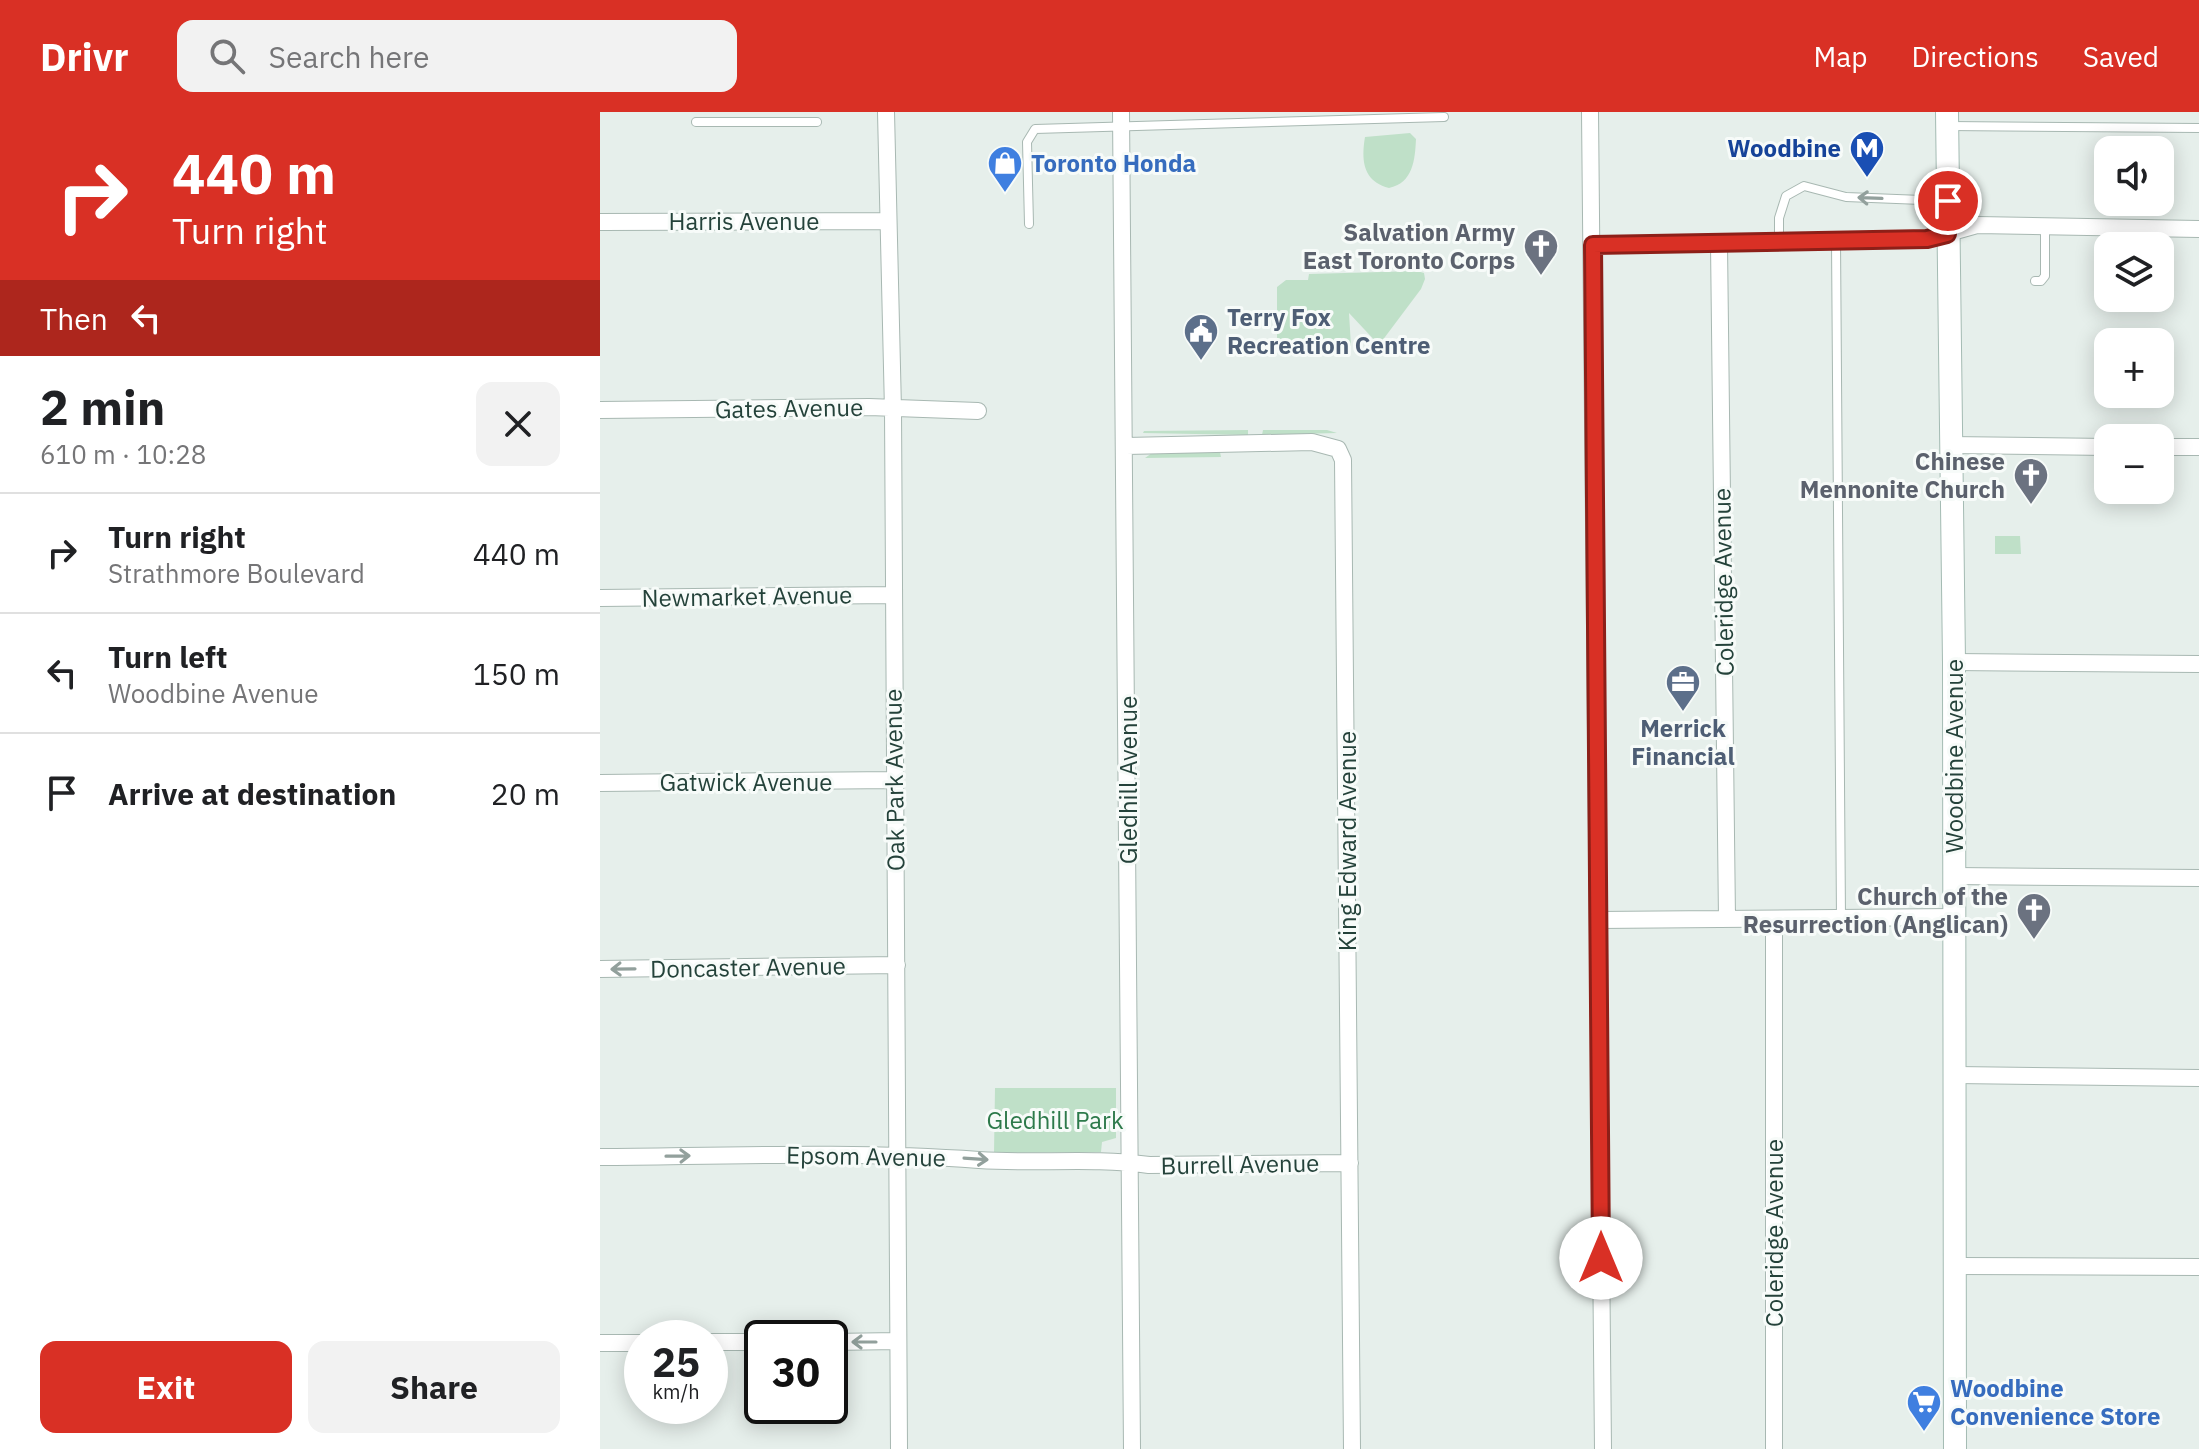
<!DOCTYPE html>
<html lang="en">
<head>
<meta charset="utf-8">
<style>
  :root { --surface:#fff; --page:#f2f2f2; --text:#202124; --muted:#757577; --line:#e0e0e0; --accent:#d93025 }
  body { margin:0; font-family:"IBM Plex Sans",sans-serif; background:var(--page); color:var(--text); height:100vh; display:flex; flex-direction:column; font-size:30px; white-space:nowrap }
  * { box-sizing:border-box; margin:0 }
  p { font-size:26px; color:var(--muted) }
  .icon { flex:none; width:44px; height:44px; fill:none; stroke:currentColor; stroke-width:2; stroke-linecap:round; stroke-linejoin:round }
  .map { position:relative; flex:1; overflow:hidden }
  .panel { display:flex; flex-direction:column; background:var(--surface); width:600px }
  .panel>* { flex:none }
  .top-card { background:#d93025; color:#fff; overflow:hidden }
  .tools { position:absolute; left:1494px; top:24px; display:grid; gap:16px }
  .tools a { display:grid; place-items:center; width:80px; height:80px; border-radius:16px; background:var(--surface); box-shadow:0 4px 20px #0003; font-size:40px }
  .speed { position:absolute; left:24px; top:1208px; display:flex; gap:16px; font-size:40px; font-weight:700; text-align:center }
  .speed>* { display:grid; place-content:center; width:104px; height:104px; border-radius:50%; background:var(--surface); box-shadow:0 4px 20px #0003; line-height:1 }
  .speed small { font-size:20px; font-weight:400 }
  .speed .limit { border:4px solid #111; border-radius:12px; background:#fff; color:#111 }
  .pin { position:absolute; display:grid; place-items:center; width:68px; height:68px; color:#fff; margin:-34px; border:4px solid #fff; border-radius:50%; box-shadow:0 2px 8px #0007 }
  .me { position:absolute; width:88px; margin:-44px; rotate:0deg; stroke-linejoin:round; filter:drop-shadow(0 0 6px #0008) }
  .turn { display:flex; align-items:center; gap:28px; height:168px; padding:0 40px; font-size:36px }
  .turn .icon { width:104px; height:104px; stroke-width:2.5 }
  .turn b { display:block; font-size:56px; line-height:68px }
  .then { display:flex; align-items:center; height:76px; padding:0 40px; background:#0003; gap:16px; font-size:30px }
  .round { display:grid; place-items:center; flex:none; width:84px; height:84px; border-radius:16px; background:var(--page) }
  .head { display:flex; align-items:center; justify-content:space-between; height:136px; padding:0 40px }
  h1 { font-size:48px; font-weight:700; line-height:60px }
  .action { display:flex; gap:16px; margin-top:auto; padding:16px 40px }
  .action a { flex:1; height:92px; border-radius:16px; background:var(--accent); color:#fff; font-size:32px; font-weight:700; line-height:92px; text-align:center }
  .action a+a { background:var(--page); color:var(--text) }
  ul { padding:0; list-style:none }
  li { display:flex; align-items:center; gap:24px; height:120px; padding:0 40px; border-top:2px solid var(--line) }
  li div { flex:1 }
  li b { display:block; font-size:30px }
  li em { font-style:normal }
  header { display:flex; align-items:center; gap:48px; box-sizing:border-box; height:112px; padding:0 40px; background:var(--accent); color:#fff }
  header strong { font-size:38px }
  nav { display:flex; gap:44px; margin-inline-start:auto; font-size:28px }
  .search { width:560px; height:72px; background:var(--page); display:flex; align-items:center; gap:20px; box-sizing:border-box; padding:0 28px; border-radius:16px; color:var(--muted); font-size:30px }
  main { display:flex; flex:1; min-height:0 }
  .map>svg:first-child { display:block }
  .green { fill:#bfe0c8 }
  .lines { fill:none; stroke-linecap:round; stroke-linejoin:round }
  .lane-casing { stroke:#a8b8b2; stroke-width:10 }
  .street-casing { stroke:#a8b8b2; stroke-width:18 }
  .secondary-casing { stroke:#a4bbb3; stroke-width:24 }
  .lane { stroke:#fff; stroke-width:8 }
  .street { stroke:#fff; stroke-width:16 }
  .secondary { stroke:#fff; stroke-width:22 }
  .oneway { stroke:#92a09c }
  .route-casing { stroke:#8d1f18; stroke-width:20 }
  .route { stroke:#d93025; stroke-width:14 }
  .labels { text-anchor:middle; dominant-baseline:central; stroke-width:6; stroke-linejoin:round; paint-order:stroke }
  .transit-label { font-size:24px; font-weight:bold; fill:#164399; stroke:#f7fbf9; text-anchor:end }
  .shop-label { font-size:24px; font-weight:bold; fill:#366cbe; stroke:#f7fbf9; text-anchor:start }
  .street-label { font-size:24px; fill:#24423a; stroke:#f7fbf9 }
  .worship-label { font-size:24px; font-weight:bold; fill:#5b616d; stroke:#f7fbf9; text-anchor:end }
  .service-label { font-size:24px; font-weight:bold; fill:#4e5e75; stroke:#f7fbf9; text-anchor:start }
  .park-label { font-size:24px; fill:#2d7a4b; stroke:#f7fbf9 }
</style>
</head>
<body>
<header>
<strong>Drivr</strong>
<div class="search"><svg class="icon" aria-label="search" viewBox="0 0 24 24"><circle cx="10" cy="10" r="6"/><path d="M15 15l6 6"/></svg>Search here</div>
<nav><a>Map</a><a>Directions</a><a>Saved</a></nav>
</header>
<main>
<section class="panel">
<div class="top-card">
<div class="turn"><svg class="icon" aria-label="right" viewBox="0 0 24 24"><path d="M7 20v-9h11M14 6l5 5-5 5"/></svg><div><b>440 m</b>Turn right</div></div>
<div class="then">Then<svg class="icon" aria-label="left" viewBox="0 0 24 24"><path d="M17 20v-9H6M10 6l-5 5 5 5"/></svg></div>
</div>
<div class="head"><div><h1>2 min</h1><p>610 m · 10:28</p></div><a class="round"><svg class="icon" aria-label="close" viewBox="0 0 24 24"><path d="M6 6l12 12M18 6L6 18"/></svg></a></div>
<ul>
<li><svg class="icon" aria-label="right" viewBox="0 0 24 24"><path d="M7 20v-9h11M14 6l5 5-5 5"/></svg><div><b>Turn right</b><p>Strathmore Boulevard</p></div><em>440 m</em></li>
<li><svg class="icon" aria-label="left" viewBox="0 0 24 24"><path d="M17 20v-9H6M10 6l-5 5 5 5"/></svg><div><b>Turn left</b><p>Woodbine Avenue</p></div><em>150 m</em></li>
<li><svg class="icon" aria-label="arrive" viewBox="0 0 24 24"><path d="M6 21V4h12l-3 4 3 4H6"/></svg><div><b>Arrive at destination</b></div><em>20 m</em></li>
</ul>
<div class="action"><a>Exit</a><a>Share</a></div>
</section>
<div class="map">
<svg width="1599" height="1337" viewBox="0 0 1599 1337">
  <rect width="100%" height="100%" fill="#e6efeb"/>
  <!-- green -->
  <path class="green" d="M810 21 816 27C815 48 813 71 789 76 763 69 761 49 765 25Z
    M817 159 824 161 825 167 821 177 779 233 749 201 751 234H682L677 230V175L686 168H708L709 162Z
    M648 318V323L543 321 544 319Z
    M663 318H727L737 321 662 323Z
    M620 340 621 345 545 346 552 341Z
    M1395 424H1420L1421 442H1395Z
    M395 976H516V1026L502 1030 501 1040 394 1041Z"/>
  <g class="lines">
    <!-- lane casing -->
    <g class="lane-casing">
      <path id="lane" d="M96 10H217
        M1348 14 1599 16
        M429 112 427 30 435 17 844 5
        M1179 128V106L1186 84 1204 74 1246 85 1347 89
        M1236 129 1241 807
        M1435 169H1441L1445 164V115"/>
    </g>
    <!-- street casing -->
    <g class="street-casing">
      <path id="street" d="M286 0 293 298 299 1337
        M521 0 532 1337
        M990 0 1003 1337
        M0 110 288 109
        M1119 132 1127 807
        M993 133 1327 127 1377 113 1599 117
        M0 298 269 295 378 299
        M1349 333 1508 335
        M526 334 712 330 738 337 743 348 752 1337
        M1560 335H1599
        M0 486 293 483
        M1354 550 1599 552
        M0 671 293 668
        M1354 764 1599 766
        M998 808 1354 805
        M0 857 297 853
        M1356 963 1599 966
        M0 1045C126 1044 253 1039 379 1048 436 1052 492 1045 549 1053L750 1051
        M1357 1154 1599 1155
        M110 1230H162
        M230 1230 298 1229
        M0 1231H42
        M1174 1337V808"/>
    </g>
    <!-- secondary casing -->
    <g class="secondary-casing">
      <path id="secondary" d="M1347 0 1354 550 1355 1337"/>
    </g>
    <!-- lane -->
    <use href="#lane" class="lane"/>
    <!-- street -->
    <use href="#street" class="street"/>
    <!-- secondary -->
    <use href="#secondary" class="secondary"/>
  </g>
  <!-- one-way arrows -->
  <defs><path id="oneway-shaft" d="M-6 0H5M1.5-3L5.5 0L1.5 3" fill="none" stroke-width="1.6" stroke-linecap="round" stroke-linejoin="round" transform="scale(2)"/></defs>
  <g class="oneway">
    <use href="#oneway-shaft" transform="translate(1270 86) rotate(-178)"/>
    <use href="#oneway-shaft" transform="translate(23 857) rotate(179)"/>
    <use href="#oneway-shaft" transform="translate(78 1044) rotate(-1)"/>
    <use href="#oneway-shaft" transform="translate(376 1047) rotate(4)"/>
    <use href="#oneway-shaft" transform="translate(264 1230) rotate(180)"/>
  </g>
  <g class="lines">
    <!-- route casing -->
    <g class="route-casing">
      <path id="route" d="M1001 1146 993 133 1327 127 1347 122 1348 89"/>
    </g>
    <!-- route -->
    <use href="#route" class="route"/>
  </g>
  <!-- icons -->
  <defs>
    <g id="metro-pin" transform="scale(1.8)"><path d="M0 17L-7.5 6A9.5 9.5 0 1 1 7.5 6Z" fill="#1a4fb4" stroke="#f7fbf9"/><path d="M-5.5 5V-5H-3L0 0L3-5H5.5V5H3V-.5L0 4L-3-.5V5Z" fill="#fff"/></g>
    <g id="shop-pin" transform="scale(1.8)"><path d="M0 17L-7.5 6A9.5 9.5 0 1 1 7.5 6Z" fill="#3f7fe0" stroke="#f7fbf9"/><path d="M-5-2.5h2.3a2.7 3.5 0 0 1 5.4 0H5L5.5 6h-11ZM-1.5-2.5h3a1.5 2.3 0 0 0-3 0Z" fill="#fff"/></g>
    <g id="church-pin" transform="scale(1.8)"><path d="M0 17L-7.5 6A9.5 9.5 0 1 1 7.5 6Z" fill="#6b7280" stroke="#f7fbf9"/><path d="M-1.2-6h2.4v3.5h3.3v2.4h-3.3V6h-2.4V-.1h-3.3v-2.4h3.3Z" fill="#fff"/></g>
    <g id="civic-pin" transform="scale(1.8)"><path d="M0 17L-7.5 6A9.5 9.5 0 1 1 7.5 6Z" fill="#5c6f8a" stroke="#f7fbf9"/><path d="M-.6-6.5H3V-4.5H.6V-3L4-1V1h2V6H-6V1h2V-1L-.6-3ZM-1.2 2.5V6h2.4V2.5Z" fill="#fff"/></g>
    <g id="office-pin" transform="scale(1.8)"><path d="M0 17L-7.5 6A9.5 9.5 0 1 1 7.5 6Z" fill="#5c6f8a" stroke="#f7fbf9"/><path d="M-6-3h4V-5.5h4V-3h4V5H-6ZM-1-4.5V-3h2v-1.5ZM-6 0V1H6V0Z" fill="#fff"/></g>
    <g id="supermarket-pin" transform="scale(1.8)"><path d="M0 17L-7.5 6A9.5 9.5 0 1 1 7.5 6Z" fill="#3f7fe0" stroke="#f7fbf9"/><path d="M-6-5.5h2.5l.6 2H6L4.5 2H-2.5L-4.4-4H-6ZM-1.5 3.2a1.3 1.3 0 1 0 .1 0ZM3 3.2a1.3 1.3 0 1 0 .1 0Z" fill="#fff"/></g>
  </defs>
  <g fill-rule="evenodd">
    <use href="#metro-pin" x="1267" y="36"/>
    <use href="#shop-pin" x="405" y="51"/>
    <use href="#church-pin" x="941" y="134"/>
    <use href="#civic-pin" x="601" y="219"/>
    <use href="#church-pin" x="1431" y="363"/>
    <use href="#office-pin" x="1083" y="570"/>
    <use href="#church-pin" x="1434" y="798"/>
    <use href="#supermarket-pin" x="1324" y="1290"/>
  </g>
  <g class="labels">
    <!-- transit labels -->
    <g class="transit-label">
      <text x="1241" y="36">Woodbine</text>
    </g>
    <!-- shop labels -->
    <g class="shop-label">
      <text x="431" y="51">Toronto Honda</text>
      <text x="1350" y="1276">Woodbine<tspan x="1350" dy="28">Convenience Store</tspan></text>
    </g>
    <!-- street labels -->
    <g class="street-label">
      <text x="144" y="109">Harris Avenue</text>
      <text transform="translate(189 296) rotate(-1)">Gates Avenue</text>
      <text transform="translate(1123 470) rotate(-91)">Coleridge Avenue</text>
      <text transform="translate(147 484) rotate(-1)">Newmarket Avenue</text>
      <text transform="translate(1354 644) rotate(-90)">Woodbine Avenue</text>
      <text transform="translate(294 668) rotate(-91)">Oak Park Avenue</text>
      <text transform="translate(528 668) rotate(-90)">Gledhill Avenue</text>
      <text x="146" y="670">Gatwick Avenue</text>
      <text transform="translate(747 729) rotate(-90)">King Edward Avenue</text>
      <text transform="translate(148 855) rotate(-1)">Doncaster Avenue</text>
      <text transform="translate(266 1044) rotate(1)">Epsom Avenue</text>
      <text transform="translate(640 1052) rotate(-1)">Burrell Avenue</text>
      <text transform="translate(1174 1121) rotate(-90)">Coleridge Avenue</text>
    </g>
    <!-- worship labels -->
    <g class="worship-label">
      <text x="915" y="120">Salvation Army<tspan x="915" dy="28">East Toronto Corps</tspan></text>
      <text x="1405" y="349">Chinese<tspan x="1405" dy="28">Mennonite Church</tspan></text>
      <text x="1408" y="784">Church of the<tspan x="1408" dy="28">Resurrection (Anglican)</tspan></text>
    </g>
    <!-- service labels -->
    <g class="service-label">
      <text x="627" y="205">Terry Fox<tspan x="627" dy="28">Recreation Centre</tspan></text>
      <text x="1083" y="616" text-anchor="middle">Merrick<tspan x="1083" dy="28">Financial</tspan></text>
    </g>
    <!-- park labels -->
    <g class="park-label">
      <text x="455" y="1008">Gledhill Park</text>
    </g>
  </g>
</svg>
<div class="tools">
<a><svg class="icon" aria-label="sound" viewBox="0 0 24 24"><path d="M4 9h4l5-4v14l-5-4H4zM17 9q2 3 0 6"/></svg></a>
<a><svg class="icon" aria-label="layers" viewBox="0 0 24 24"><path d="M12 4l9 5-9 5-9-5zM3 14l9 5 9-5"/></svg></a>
<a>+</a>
<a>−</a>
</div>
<div class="speed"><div>25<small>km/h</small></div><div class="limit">30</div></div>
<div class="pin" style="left:1348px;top:89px;background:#d93025"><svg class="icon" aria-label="arrive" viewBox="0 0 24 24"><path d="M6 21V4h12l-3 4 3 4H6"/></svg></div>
<svg class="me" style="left:1001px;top:1146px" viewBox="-20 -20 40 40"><circle r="19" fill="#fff"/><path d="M0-13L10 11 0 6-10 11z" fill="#d93025"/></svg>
</div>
</main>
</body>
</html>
